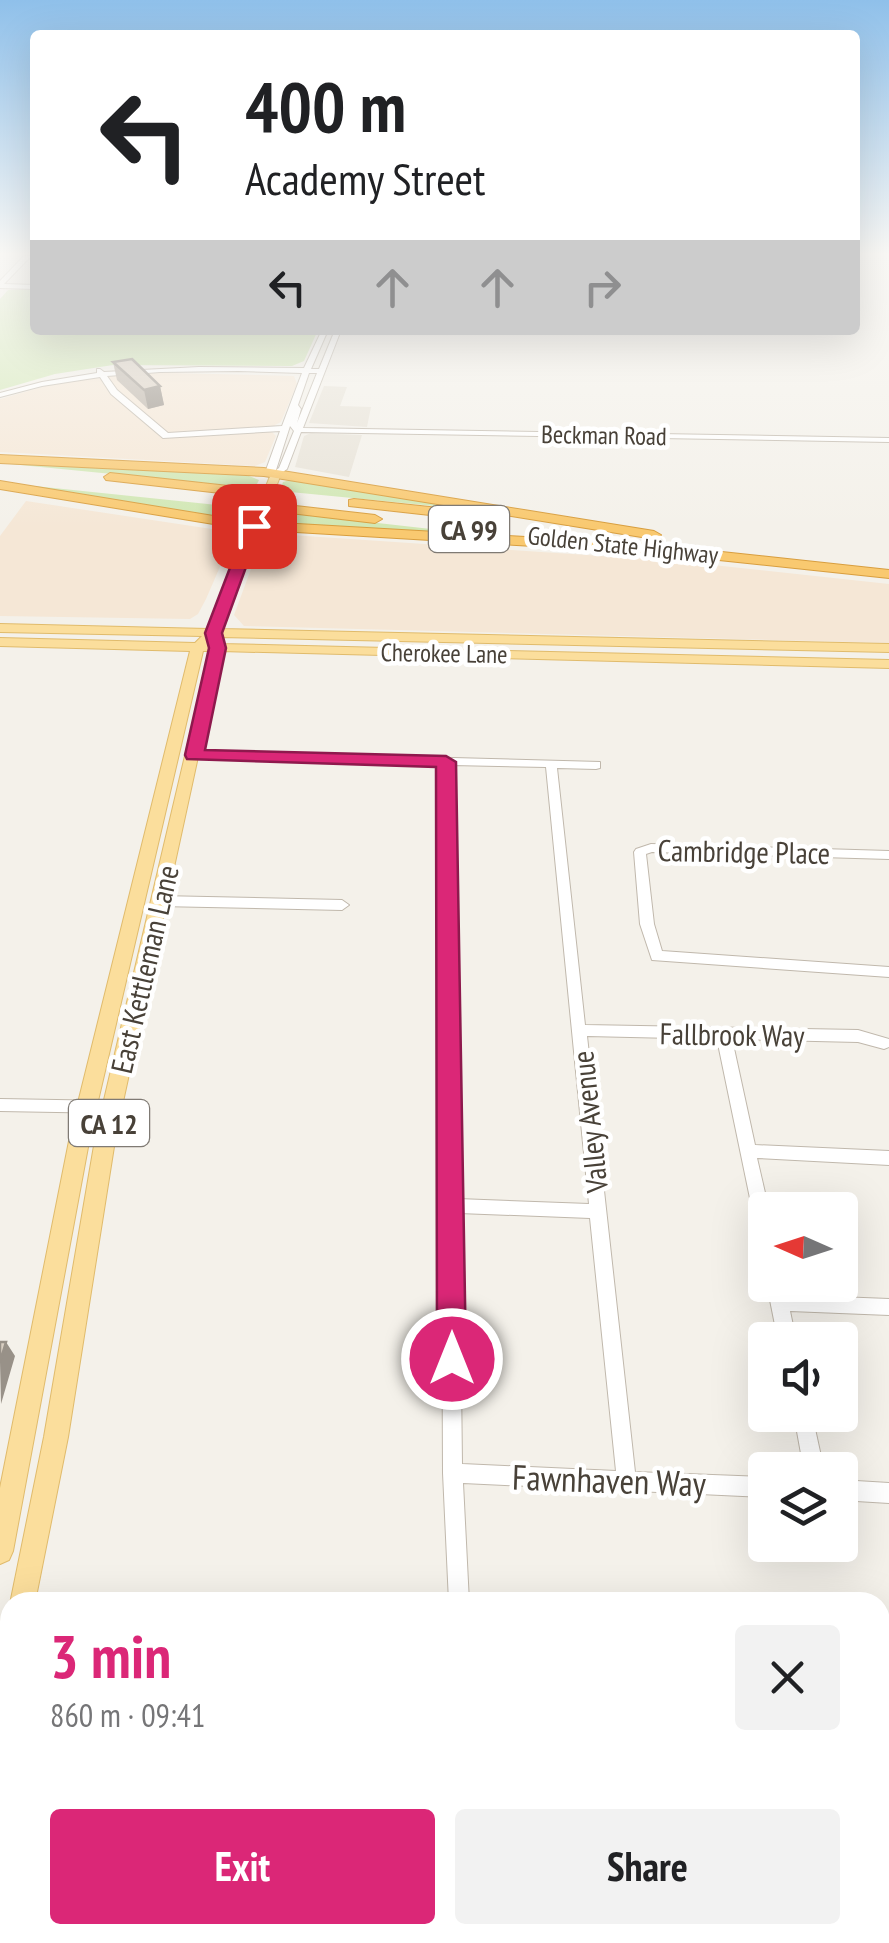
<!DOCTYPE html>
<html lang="en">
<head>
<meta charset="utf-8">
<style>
  :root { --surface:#fff; --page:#f2f2f2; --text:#202124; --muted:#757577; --accent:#db2777 }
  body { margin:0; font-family:"PT Sans Narrow",sans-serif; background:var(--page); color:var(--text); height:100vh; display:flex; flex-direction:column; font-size:38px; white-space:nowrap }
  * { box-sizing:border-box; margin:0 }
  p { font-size:32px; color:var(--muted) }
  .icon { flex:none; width:55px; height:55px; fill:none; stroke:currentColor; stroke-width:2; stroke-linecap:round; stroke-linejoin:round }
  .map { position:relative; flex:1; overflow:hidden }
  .sheet { position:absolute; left:0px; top:1592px; width:890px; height:352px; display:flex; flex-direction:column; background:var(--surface); border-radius:30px 30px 0 0; box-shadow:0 10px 40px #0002 }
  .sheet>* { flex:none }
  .banner { position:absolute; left:30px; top:30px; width:830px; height:305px; border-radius:10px; box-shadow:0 10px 40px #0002; background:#fff; color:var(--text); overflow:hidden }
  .needle { width:65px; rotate:273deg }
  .tools { position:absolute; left:748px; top:1192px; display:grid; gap:20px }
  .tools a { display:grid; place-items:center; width:110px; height:110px; border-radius:10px; background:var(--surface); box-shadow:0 10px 40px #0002; font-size:50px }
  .pin { position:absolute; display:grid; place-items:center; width:85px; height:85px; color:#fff; margin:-42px; border-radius:20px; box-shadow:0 5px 15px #0006 }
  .me { position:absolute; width:110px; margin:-55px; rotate:0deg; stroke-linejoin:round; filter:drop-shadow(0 0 8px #0008) }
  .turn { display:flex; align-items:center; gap:35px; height:210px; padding:0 50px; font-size:45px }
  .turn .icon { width:130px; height:130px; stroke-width:2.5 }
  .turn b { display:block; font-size:70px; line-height:85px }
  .lanes { display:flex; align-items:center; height:95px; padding:0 50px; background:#0003; justify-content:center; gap:50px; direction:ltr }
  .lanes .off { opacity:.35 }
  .round { display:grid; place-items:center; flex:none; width:105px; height:105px; border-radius:10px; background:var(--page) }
  .overview { display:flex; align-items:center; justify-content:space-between; height:170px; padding:0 50px }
  h1 { font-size:60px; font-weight:800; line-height:75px; color:var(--accent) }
  .primary-button { display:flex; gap:20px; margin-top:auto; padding:20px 50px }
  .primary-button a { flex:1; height:115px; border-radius:10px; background:var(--accent); color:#fff; font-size:40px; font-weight:800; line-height:115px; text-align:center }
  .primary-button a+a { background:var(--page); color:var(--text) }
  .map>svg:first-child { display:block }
  .residential { fill:#e8e3d8 }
  .commercial { fill:#f5e7d6 }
  .green { fill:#d1e7b4 }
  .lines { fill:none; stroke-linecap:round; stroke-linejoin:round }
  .minor-casing { stroke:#c0b8ac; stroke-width:2 }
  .major-casing { stroke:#e0bb6c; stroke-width:2 }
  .highway-casing { stroke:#d89e3f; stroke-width:2 }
  .minor { fill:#fff; fill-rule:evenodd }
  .major { fill:#fbde9c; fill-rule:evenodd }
  .highway { fill:#f9c970; fill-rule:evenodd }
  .highway-bridge-casing { stroke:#d89e3f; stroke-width:14; stroke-linecap:butt }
  .highway-bridge { stroke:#f9c970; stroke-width:12 }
  .wall { fill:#bbb2a7 }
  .shaded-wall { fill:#989188 }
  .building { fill:#d9cfc2; stroke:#989188; stroke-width:2.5 }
  .route { fill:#db2777; stroke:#8e194d; stroke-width:2.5 }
  .labels { text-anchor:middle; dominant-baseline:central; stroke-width:9; stroke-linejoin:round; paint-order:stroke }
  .far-street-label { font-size:25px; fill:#484138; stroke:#fff }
  .shield { fill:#fff; stroke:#7f7a74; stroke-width:2.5 }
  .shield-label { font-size:28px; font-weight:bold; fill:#484138 }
  .street-label { font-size:30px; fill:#484138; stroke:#fff }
  .near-street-label { font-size:35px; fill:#484138; stroke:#fff }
</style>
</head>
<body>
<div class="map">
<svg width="889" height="1943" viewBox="0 0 889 1943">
  <rect width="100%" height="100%" fill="#f4f1ea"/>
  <!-- residential -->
  <path class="residential" d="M324 386 347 387 340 406 371 407 367 427 309 423Z
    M311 433 362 435 349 477 295 467 304 436Z"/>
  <!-- commercial -->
  <path class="commercial" d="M125 372 294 376 297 384 281 422 275 425 272 432 276 436 265 462 255 466 0 452V399L74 378Z
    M26 501 225 531 230 536 229 546 206 599 198 614 190 619 0 616V536Z
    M291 535 676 561 889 584V643L244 626 234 615 258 550 262 543Z"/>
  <!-- green -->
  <path class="green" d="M35 289V330H318L304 361 292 366 113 365 55 374 0 390V299L8 290Z
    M0 463 244 474 259 480 255 488Z
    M290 480 507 513 280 491 283 482Z
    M25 485 246 508 242 520H234L22 487Z
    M272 511 466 533V536L269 524Z"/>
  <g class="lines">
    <!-- minor casing -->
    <g class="minor-casing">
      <path id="minor" d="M24 256H31L4 284 35 285V289L0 288V281Z
        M322 330H328L311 369H319L335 330H341L303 428 889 438V442L301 432 287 469 276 477 266 470 280 431 163 438 111 394 100 377 42 386 0 397V393L42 382 97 373V369H100L104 372 199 367 304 368ZM238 371 302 373 282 426 168 433 117 390 107 376 160 372ZM309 373H317L297 423 301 409 298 405ZM290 426 294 431 279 468 276 470Z
        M194 751 600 762V768L596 769 557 768 585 1025 858 1030 889 1039V1047L884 1049 858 1042 732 1039 755 1145 889 1151V1165L757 1158 769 1210H765V1239L759 1237 757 1232 717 1039 587 1036 635 1472 765 1477V1497L463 1483 469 1602H449L443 1473 440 765 190 758V752ZM452 765 546 767 589 1204 458 1199ZM459 1213 590 1218 616 1471 462 1464Z
        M651 844 889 851V859L652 852 646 854 654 924 662 951 889 967V977L652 960 640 924 634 852 636 849Z
        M159 896 342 900 349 905 342 910 159 906 152 901Z
        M0 1099 113 1101 118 1103 121 1107 118 1111 113 1113 0 1111Z
        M767 1285H785L787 1295 889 1299V1315L790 1311 796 1340H778Z
        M794 1415H812L824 1470H804Z
        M840 1480 889 1483V1503L840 1500Z
        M880 1723H889V1745H880Z
        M468 1935H492V1943H468Z"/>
    </g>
    <!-- major casing -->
    <g class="major-casing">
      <path id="major" d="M276 471 281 474 221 629 889 644V652L220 637V644L889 660V668L221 651 116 1134 68 1437 35 1602 10 1604 44 1437 96 1134 208 658V651H203L91 1131 13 1551 9 1560 0 1564V1488L71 1131 190 651 0 646V638L195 643 202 636 0 632V624L208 629 271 474Z
        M10 1647V1717L0 1722V1652Z"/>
    </g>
    <!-- highway casing -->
    <g class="highway-casing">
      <path id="highway" d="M0 455 264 468 654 531 661 535 654 539 264 476 0 463Z
        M110 473 247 488 253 492 247 496 106 480 104 477Z
        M0 481 244 521 647 544 889 570V578L652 553 244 529 0 489Z
        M354 499 439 508 445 512 439 516 349 506V500Z
        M278 504 375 515 382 519 375 523 273 511V505Z"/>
    </g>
    <!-- minor -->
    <use href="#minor" class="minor"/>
    <!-- major -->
    <use href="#major" class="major"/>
    <!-- highway -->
    <use href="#highway" class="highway"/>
    <!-- highway-bridge casing -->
    <g class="highway-bridge-casing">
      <path id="highway-bridge" d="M239 503 278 508"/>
    </g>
    <!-- highway-bridge -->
    <use href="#highway-bridge" class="highway-bridge"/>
  </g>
  <!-- wall -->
  <path class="wall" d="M113 362 160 386 164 405 148 409 117 380Z"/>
  <!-- shaded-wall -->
  <path class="shaded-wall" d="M160 386 164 405 148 409 144 390Z
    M6 1342 15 1356 1 1404 0 1362Z"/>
  <!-- building -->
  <path class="building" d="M132 359 160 386 144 390 113 362Z
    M0 1342H6L0 1362Z"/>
  <!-- sky -->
  <linearGradient id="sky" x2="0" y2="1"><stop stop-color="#8fc0ea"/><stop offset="0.48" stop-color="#faf9f6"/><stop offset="1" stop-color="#faf9f6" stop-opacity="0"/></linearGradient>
  <rect width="889" height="528" fill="url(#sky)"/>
  <!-- route -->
  <path class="route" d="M254 522 261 526 222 633 226 648 205 750 446 756 456 762 466 1359 462 1369 452 1373 441 1369 437 1359 436 767 187 759 185 755 209 648 205 633 246 526Z"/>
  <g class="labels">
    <!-- far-street labels -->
    <g class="far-street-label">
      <text transform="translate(604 435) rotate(1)">Beckman Road</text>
      <text transform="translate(623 545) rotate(6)">Golden State Highway</text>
      <text transform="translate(444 653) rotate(1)">Cherokee Lane</text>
    </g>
    <!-- shield labels -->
    <g class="shield">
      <rect x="429" y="506" width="80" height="46" rx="8"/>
      <rect x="69" y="1100" width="80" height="46" rx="8"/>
    </g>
    <g class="shield-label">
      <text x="469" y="529">CA 99</text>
      <text x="109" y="1123">CA 12</text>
    </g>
    <!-- street labels -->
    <g class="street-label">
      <text transform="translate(744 851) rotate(1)">Cambridge Place</text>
      <text transform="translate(144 969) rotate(-77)">East Kettleman Lane</text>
      <text transform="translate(732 1034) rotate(1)">Fallbrook Way</text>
      <text transform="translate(589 1122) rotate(-96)">Valley Avenue</text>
    </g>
    <!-- near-street labels -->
    <g class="near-street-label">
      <text transform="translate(609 1480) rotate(2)">Fawnhaven Way</text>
    </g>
  </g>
</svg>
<div class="tools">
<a><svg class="needle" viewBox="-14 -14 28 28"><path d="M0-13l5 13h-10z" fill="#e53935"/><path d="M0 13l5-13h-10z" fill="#757577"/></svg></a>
<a><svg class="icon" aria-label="sound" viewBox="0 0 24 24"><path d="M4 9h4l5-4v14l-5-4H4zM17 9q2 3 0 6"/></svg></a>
<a><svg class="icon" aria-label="layers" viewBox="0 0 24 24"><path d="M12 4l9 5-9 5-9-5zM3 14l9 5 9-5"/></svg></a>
</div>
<div class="pin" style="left:254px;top:526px;background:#d93025"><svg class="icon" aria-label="arrive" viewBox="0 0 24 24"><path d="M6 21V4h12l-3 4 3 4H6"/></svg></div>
<svg class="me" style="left:452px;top:1359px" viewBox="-20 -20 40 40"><circle r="17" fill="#db2777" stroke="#fff" stroke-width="3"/><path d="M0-11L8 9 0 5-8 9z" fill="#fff"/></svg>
<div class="banner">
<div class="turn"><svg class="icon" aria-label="left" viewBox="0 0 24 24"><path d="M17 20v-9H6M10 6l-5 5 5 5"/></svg><div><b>400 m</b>Academy Street</div></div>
<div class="lanes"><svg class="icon" aria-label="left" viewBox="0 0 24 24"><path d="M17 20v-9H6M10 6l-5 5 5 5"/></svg><svg class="icon off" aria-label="ahead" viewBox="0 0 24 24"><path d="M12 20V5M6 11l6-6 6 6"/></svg><svg class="icon off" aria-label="ahead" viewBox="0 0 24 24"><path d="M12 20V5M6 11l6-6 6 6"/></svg><svg class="icon off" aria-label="right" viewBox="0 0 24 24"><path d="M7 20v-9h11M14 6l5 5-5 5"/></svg></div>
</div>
<section class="sheet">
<div class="overview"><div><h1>3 min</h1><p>860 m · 09:41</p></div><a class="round"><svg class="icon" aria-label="close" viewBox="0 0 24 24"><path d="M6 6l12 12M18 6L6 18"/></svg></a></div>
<div class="primary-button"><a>Exit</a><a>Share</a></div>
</section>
</div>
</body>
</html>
